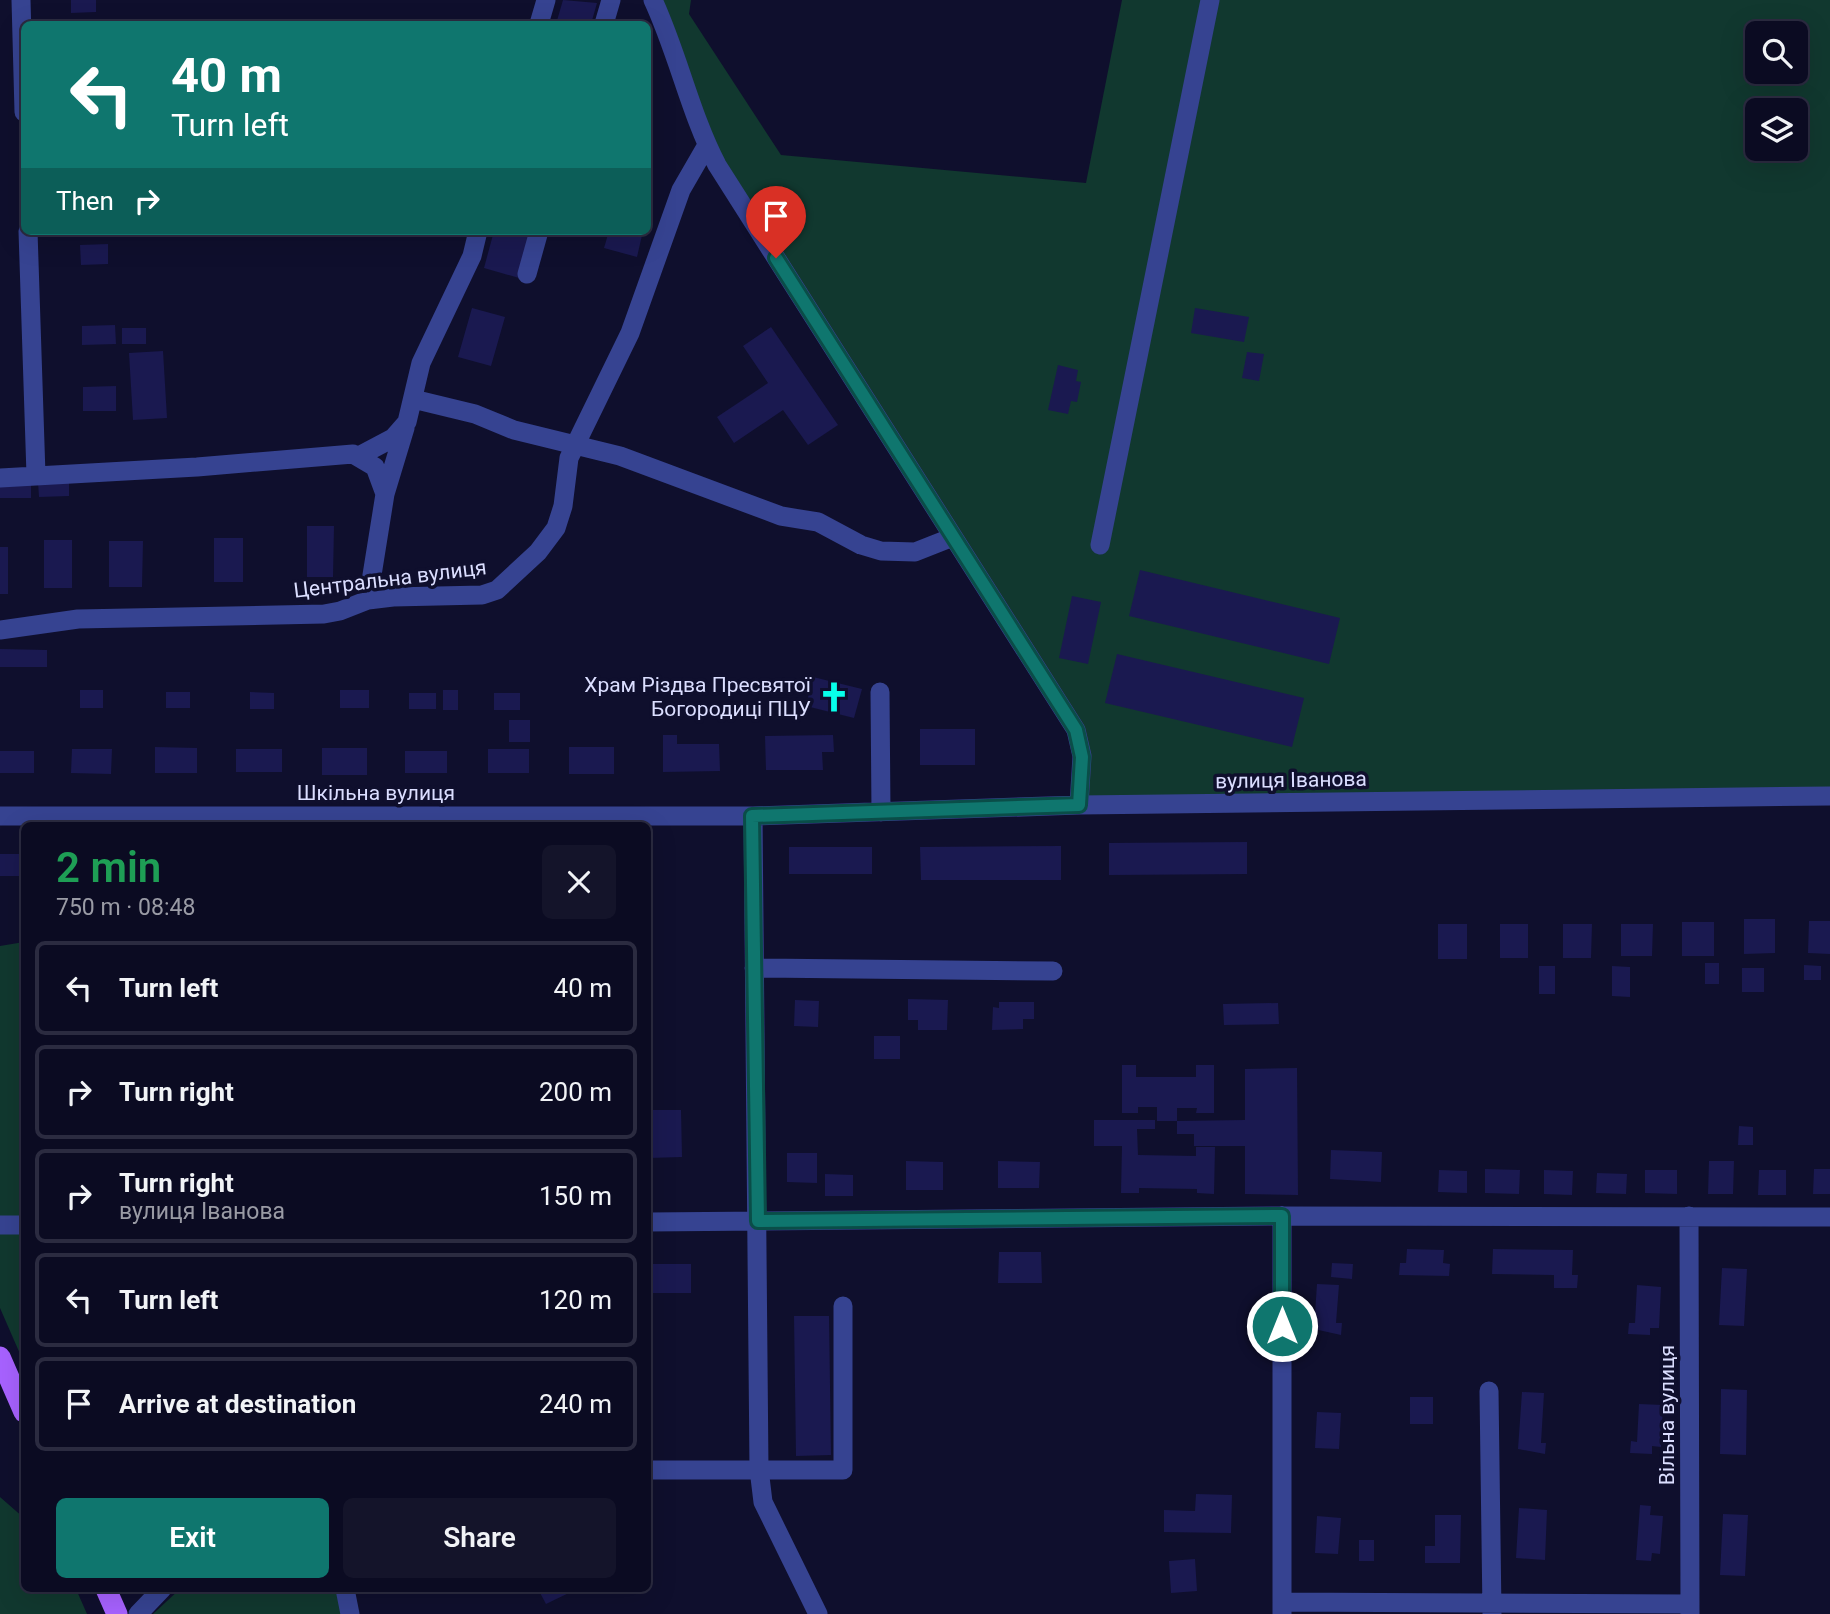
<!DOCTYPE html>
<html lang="en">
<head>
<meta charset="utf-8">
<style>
  :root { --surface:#0b0b22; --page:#14142a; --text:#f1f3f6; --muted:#9a9ba5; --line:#2b2b40; --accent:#0f766e }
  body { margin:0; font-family:Roboto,sans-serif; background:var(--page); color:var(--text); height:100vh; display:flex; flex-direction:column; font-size:26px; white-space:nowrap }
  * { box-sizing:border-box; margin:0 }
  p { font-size:23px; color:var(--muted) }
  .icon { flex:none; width:38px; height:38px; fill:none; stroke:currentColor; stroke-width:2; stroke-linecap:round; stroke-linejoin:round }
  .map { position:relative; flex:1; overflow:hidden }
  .drawer { position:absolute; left:21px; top:822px; width:630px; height:770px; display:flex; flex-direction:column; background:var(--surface); border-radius:10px; box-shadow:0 7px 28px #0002,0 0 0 2px var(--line) }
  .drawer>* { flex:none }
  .top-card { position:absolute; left:21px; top:21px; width:630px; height:214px; border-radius:10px; box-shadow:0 7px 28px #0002,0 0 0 2px var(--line); background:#0f766e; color:#fff; overflow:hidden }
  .buttons { position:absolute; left:1745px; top:21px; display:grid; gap:14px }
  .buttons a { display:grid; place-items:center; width:63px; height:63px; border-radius:10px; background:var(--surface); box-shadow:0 7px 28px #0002,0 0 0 2px var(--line); font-size:35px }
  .pin { position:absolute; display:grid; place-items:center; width:60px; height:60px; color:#fff; margin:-72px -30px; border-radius:50% 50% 50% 0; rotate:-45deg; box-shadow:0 0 7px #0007 }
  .pin .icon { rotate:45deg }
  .me { position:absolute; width:77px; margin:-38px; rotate:0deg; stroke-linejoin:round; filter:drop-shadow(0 0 5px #0008) }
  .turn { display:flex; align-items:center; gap:24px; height:147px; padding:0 35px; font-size:32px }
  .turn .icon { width:91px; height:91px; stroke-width:2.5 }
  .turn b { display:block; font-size:49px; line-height:60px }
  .then { display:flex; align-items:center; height:66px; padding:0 35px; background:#0003; gap:14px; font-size:26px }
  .round { display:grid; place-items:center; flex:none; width:74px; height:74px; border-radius:10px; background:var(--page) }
  .headline { display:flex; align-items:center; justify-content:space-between; height:119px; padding:0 35px }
  h1 { font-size:42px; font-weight:600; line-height:52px; color:#1e9e55 }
  .primary-button { display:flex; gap:14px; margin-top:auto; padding:14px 35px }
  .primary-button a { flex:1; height:80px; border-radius:10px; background:var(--accent); color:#fff; font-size:28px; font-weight:600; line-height:80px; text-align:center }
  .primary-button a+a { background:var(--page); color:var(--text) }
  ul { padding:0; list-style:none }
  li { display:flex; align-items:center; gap:21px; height:94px; margin:0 14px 10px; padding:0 21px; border:4px solid var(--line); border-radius:10px }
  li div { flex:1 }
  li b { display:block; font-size:26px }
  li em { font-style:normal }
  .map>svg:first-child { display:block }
  .green { fill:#11382f; fill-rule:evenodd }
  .building { fill:#1a1950 }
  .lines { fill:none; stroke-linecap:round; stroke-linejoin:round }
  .minor { stroke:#364391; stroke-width:19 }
  .major { stroke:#a762ff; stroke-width:21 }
  .route-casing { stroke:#0a4d48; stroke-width:18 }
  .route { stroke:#0f766e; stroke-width:12 }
  .labels { text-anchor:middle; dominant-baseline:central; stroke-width:7; stroke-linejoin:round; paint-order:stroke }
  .street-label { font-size:21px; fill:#dbdeff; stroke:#0f0f2d }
  .poi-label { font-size:21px; fill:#dbdeff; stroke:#0f0f2d; text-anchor:end }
</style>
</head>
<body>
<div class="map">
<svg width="1830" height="1614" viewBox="0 0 1830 1614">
  <rect width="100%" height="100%" fill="#0f0f2d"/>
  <!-- green -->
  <path class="green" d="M653 0H691L689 14 781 155 1086 183 1122 0H1830V797L1079 805 1082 756 717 165ZM1757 33H1796V72H1757ZM1757 110H1796V149H1757Z
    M24 942V1218H0V946Z
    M0 1231H24V1363L0 1308Z
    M0 1497 24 1518V1589H76L87 1614H0Z
    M180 1589H341L345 1614H153Z"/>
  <!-- building -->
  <path class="building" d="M71 0H96V12L71 13Z
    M563 0 597 3 591 24H556Z
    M494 231H532L519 278 484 268Z
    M609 231H643L637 257 604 248Z
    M108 244V264L81 265 80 245Z
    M472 308 505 317 491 366 458 357Z
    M1195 308 1249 317 1244 342 1191 333Z
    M115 325 116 344 82 345V326Z
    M771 327 838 425 808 445 783 410 734 443 717 417 768 383 743 346Z
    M122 328H146V344H122Z
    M163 351 167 418 133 420 129 353Z
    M1247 352 1264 354 1259 381 1242 378Z
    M1058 365 1078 370 1076 381 1081 382 1077 402 1071 401 1068 414 1048 410Z
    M116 386V411H83V387Z
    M69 481V496L39 497 38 482Z
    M0 482H31V498H0Z
    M307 526H334L333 577H307Z
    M214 538H243V582H214Z
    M44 540H72V588H44Z
    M109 541H143L142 587H109Z
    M0 547H8V594H0Z
    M1140 570 1340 618 1329 664 1129 616Z
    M1072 596 1101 602 1088 664 1059 658Z
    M0 649 47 650V667H0Z
    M1117 654 1304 698 1292 747 1105 703Z
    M813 677 862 689 854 718 806 706Z
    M80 690H103V708H80Z
    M340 690H369V708H340Z
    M443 690H458V710H443Z
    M166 692H190V708H166Z
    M250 692 274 693V709H250Z
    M409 693H436V709H409Z
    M494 693H520V710H494Z
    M509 720H530V742H509Z
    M920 729H975V765H920Z
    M663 735H677V744H719L720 771 663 772Z
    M833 735 834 752H822L823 770H766L765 736Z
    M155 747 197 748V773H155Z
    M569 747H614V774H569Z
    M322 748H367V775H322Z
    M72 749H112L111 774 71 773Z
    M236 749H282V772H236Z
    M488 749H529V773H488Z
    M0 751H34V773H0Z
    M405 751H447V773H405Z
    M1247 842V874L1109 875V843Z
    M1061 846V880H921L920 847Z
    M789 847H872V874H789Z
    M0 854H24V876H0Z
    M1744 919H1775V953L1744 954Z
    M1809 921H1830V954L1808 953Z
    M1682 922H1714V956H1682Z
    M1438 924H1467V959H1438Z
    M1500 924H1528V958H1500Z
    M1563 924H1592L1591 958H1563Z
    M1621 924H1653L1652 956H1621Z
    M1705 963H1719V984H1705Z
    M1804 965 1821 966V980H1804Z
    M1539 966H1555V994H1539Z
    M1612 966 1630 967V997L1612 996Z
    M1742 968H1764V992H1742Z
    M908 999 948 1000 947 1030H918V1020H908Z
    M795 1000 819 1001 818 1027 794 1026Z
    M999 1002H1034V1019H1023V1029L992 1030 993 1007 999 1008Z
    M1278 1003 1279 1024 1224 1025 1223 1004Z
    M874 1036H900V1059H874Z
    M1122 1065H1136V1077H1196V1065H1214V1113H1196L1197 1108H1177V1121L1245 1120V1069L1297 1068 1298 1195 1245 1194V1146H1194V1134H1177V1121H1157V1107H1138V1113H1122Z
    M648 1110H681L682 1157 648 1158Z
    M1094 1120H1155V1129H1137L1138 1155 1196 1156V1147H1215L1214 1194 1197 1193V1189L1139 1188V1193H1121L1122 1146H1094Z
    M1739 1126 1753 1127V1145H1738Z
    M1331 1150 1382 1152 1381 1182 1330 1179Z
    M787 1153H817V1183L787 1182Z
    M906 1161 943 1162V1190H906Z
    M998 1161 1040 1162 1039 1188H998Z
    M1709 1161H1734L1733 1194H1708Z
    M1485 1169 1520 1170 1519 1194 1485 1193Z
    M1814 1169H1830V1194H1813Z
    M1439 1170 1467 1171V1193L1438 1192Z
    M1544 1170 1573 1171 1572 1195 1544 1194Z
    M1645 1170H1677V1194L1645 1193Z
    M1759 1170H1786V1195H1758Z
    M1597 1173 1627 1174 1626 1194 1596 1193Z
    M825 1174 853 1175V1196H825Z
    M1407 1249 1444 1250 1443 1263 1450 1264 1449 1276 1399 1275 1400 1263H1406Z
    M1493 1249 1573 1250 1572 1275H1578L1577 1288H1554V1275L1492 1274Z
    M999 1252H1041L1042 1283H998Z
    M1332 1263 1353 1264 1352 1279 1331 1277Z
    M648 1264H691V1293H648Z
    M1722 1268 1747 1269 1744 1326 1719 1325Z
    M1317 1284 1339 1285 1336 1323H1342L1341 1335 1314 1329Z
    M1637 1285 1661 1287 1659 1328H1650V1335L1628 1334 1629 1323H1635Z
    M794 1316H829L831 1455 796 1456Z
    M1721 1389 1747 1390 1746 1455 1720 1454Z
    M1522 1392 1544 1393 1541 1443H1546L1545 1454 1518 1449Z
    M1410 1397H1433V1424H1410Z
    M1639 1404 1663 1405 1661 1447 1652 1446V1454L1630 1453 1631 1441 1637 1442Z
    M1317 1412 1341 1413 1339 1449 1315 1448Z
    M1196 1494 1232 1495 1231 1533 1164 1532V1510L1195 1511Z
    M1640 1505 1651 1506 1650 1515 1663 1516 1660 1554 1652 1553 1651 1561 1636 1560Z
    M1519 1508 1547 1510 1545 1560 1516 1558Z
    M1723 1514 1748 1515 1745 1576 1720 1575Z
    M1435 1515H1461L1460 1563H1425V1546H1435Z
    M1317 1516 1341 1518 1338 1554 1315 1553Z
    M1359 1540H1374V1561H1359Z
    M1195 1559 1197 1591 1171 1593 1169 1561Z
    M538 1589H577L546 1604Z"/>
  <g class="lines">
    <!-- minor -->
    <path class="minor" d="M21 0 24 112
      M653 0C678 54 690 113 717 165L1076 730 1082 756 1079 805
      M539 24 546 0
      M604 24 611 0
      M28 231 36 475
      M527 274 539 231
      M413 399 475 414 514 430 620 456 781 516 818 522 861 545 881 551 915 552 953 537
      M359 456 393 438 407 422 421 363 472 256 478 231
      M0 478 197 467 353 454 375 467 385 494 368 600
      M385 494 405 428
      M1100 545 1210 0
      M0 630 78 619 324 614 340 611 368 600 393 597 482 595 497 590 538 552 556 528 563 506 569 458 630 333 681 190 707 145
      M880 692 881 812
      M0 816H753L1079 805 1830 796
      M753 816 759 1469 763 1502 818 1614
      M754 968 1053 971
      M1282 1216V1614
      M1689 1216 1690 1614
      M648 1222 1282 1216 1830 1217
      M0 1225H24
      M1489 1391 1492 1613
      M648 1470H843V1306
      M345 1589 350 1614
      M1282 1602 1690 1604
      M138 1614 162 1589"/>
    <!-- major -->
    <path class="major" d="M0 1357 24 1412
      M106 1589 117 1614"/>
  </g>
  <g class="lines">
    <!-- route casing -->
    <g class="route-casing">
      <path id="route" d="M776 258 1076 730 1082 757 1079 805 752 816 758 1221 1282 1216V1326"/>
    </g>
    <!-- route -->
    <use href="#route" class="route"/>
  </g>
  <!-- icons -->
  <defs>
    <g id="church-bare" transform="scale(2.415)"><path d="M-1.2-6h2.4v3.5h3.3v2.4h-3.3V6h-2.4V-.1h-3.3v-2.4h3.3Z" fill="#07ffea" stroke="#0f0f2d" stroke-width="2.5" paint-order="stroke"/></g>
  </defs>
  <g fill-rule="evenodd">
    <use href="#church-bare" x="834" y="697"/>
  </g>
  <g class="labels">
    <!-- street labels -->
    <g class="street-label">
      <text transform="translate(390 579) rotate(-7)">Центральна вулиця</text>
      <text transform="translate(1291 780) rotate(-1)">вулиця Іванова</text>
      <text x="376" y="793">Шкільна вулиця</text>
      <text transform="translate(1667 1415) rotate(-90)">Вільна вулиця</text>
    </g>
    <!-- poi labels -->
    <g class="poi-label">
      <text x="811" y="685">Храм Різдва Пресвятої<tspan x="811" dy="24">Богородиці ПЦУ</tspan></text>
    </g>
  </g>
</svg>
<div class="buttons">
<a><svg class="icon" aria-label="search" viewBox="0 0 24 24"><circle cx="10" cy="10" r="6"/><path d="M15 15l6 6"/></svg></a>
<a><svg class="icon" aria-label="layers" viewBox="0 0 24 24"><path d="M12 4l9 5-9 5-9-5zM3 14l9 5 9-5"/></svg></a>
</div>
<div class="pin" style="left:776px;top:258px;background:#d93025"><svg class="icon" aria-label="arrive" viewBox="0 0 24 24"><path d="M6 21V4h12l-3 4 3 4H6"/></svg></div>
<svg class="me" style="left:1282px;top:1326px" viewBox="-20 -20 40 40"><circle r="17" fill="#0f766e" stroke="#fff" stroke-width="3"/><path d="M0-11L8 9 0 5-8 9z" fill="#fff"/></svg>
<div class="top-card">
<div class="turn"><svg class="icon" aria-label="left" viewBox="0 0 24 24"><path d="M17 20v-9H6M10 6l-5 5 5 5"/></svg><div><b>40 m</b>Turn left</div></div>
<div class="then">Then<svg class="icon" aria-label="right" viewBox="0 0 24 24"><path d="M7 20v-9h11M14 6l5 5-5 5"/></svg></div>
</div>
<section class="drawer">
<div class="headline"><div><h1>2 min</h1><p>750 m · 08:48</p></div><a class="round"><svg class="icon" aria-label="close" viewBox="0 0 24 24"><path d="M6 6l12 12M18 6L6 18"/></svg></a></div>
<ul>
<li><svg class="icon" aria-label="left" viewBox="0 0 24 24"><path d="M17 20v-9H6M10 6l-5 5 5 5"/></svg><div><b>Turn left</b></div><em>40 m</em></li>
<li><svg class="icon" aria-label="right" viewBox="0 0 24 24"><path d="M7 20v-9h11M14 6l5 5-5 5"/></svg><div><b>Turn right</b></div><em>200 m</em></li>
<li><svg class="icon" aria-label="right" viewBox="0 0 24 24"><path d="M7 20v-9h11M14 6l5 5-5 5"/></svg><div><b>Turn right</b><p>вулиця Іванова</p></div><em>150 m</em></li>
<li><svg class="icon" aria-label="left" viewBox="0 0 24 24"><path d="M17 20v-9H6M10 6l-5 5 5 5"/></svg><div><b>Turn left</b></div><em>120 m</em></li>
<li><svg class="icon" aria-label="arrive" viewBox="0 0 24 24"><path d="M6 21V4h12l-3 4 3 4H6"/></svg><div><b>Arrive at destination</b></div><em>240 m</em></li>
</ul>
<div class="primary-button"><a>Exit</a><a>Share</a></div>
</section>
</div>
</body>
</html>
